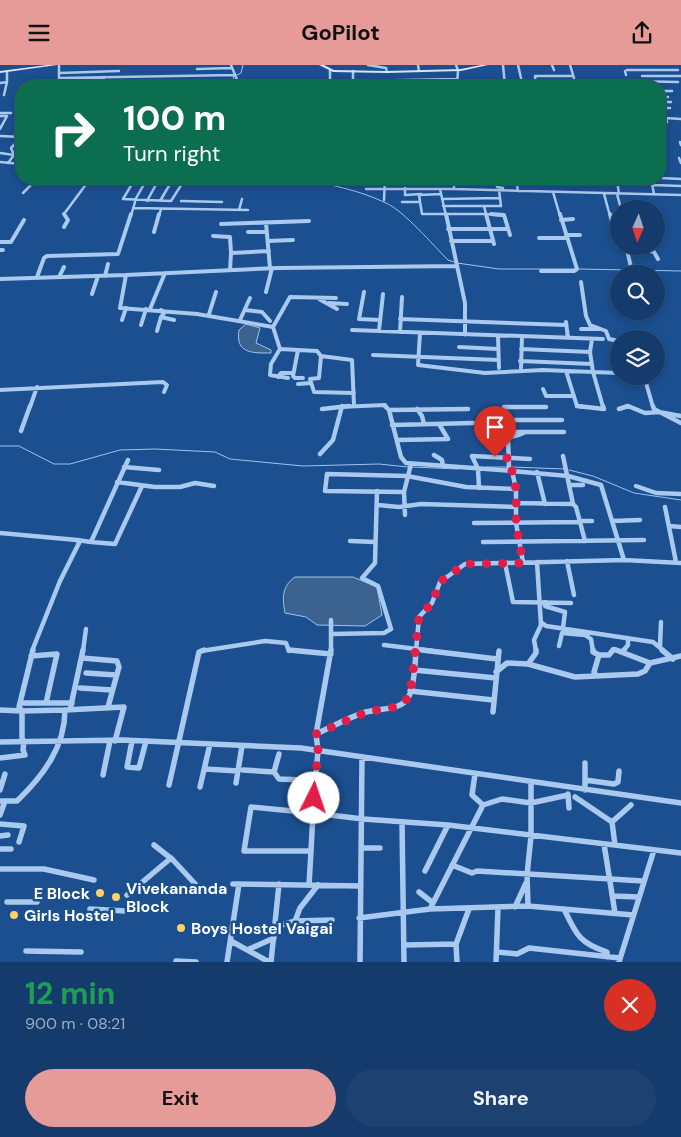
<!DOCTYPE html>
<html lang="en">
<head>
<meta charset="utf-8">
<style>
  :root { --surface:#143b6b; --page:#1d4271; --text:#f1f3f6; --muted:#9dadc1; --line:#33557e; --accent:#e69b98 }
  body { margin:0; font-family:"DM Sans",sans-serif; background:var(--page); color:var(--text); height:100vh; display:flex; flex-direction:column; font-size:19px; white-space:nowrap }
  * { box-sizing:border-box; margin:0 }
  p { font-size:16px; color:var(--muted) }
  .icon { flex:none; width:28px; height:28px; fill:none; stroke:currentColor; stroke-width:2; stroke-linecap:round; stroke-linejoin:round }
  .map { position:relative; height:897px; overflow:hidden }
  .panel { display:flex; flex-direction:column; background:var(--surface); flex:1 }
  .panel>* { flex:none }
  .top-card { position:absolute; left:15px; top:15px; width:651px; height:105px; border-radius:20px; box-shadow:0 2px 8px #0003,0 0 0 1px var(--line); background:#0b6e4f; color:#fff; overflow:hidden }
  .needle { width:32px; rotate:183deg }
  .fabs { position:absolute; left:610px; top:135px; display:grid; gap:10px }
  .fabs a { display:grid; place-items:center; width:55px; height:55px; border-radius:50%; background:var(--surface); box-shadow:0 2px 8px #0003,0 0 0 1px var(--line); font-size:25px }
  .pin { position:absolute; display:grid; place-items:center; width:42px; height:42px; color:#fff; margin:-51px -21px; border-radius:50% 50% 50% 0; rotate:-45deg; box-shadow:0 0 5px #0007 }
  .pin .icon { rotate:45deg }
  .me { position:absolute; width:55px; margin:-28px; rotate:4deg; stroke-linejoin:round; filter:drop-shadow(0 0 4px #0008) }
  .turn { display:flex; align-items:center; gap:18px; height:105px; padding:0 25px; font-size:22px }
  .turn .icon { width:65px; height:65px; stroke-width:2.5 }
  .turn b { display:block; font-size:35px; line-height:42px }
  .round { display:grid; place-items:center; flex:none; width:52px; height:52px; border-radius:26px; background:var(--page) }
  .head { display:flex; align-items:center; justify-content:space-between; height:85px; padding:0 25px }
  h1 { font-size:30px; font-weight:700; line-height:38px; color:#1e9e55 }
  .button { display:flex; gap:10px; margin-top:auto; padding:10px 25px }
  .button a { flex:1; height:58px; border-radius:30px; background:var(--accent); color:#111; font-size:20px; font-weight:700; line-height:58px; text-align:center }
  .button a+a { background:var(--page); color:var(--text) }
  header { display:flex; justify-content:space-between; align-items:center; height:65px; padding:0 25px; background:var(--accent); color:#111; font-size:22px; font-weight:700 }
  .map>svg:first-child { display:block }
  .water { fill:#3c6290; stroke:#9cc4f0 }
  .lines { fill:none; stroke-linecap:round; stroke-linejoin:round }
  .stream { stroke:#9cc4f0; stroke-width:1 }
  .minor-far3 { stroke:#a9c9ee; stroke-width:2.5 }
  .minor-far2 { stroke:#a9c9ee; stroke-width:4 }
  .minor-far1 { stroke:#a9c9ee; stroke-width:4.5 }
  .minor { stroke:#a9c9ee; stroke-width:5.5 }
  .secondary { fill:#d6e6fa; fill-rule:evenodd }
  .route { stroke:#e11d48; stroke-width:9; stroke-dasharray:0 16.2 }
  .poi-dot { fill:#ffd166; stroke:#1b4f8f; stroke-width:2 }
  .labels { text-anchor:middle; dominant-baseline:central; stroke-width:5; stroke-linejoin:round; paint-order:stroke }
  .near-poi-label { font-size:16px; font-weight:bold; fill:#fff; stroke:#1b4f8f; text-anchor:start }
</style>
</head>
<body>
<header><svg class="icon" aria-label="menu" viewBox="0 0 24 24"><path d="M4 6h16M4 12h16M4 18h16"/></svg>GoPilot<svg class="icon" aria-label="share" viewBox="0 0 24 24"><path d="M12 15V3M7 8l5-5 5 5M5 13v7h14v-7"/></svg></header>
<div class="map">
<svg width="681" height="897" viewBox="0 0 681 897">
  <rect width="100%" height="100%" fill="#1b4f8f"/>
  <!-- water -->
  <path class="water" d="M246 259 260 263 256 278 271 285V288C253 288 235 289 239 265Z
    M295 512H353L377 522 382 550 365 561 317 560 306 552 285 548C282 533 282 521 295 512Z"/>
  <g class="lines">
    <!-- stream -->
    <path class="stream" d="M238 21 233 12 241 8 243 0
      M245 21H256
      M300 114C328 119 359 125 386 138 404 146 433 180 448 195L454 197
      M457 198 499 204H575
      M579 204 681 206
      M0 381H19L54 399H70L120 385 155 384 215 387 230 394 303 401 379 399 408 402
      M412 402 458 404
      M486 402H507
      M511 402 565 404
      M569 405 593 411 634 428 681 435"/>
    <!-- minor-far3 -->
    <path class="minor-far3" d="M59 0V13L235 10
      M231 0 238 17H252L255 21
      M368 0 386 3 387 7
      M418 0 419 6
      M456 0 458 5 457 21
      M503 0 505 21
      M518 0 521 13
      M552 0 554 5
      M570 0 574 13
      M197 4 232 3
      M330 5V21
      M353 6V16L457 14
      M60 8 119 6
      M626 10 625 6 627 5H678
      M642 11H681
      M104 12 103 19 237 16
      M574 15 678 17
      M457 16 492 17
      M534 17 575 18
      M0 18 7 17V7
      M576 20 606 21
      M58 21 59 13
      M85 21 87 13
      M536 21 535 11H573
      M660 26H672
      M4 30 7 17
      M660 32H668
      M660 37H671
      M660 43H670
      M0 48H11
      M0 51H7L0 64
      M666 53 681 54
      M660 57H667L665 47
      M0 71 21 72
      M680 77 681 80
      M0 88 14 90
      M679 93 681 98
      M0 97 21 99
      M8 98 14 90 11 83 21 73
      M660 113 681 114
      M135 114 123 134 171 136 185 114
      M204 114 245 117 248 114
      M454 114V124
      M496 114 497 122 503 123
      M516 114 518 126
      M620 114 617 115 619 129H617L621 144
      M651 114 654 129
      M653 120 681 121
      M405 123V130L421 129
      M366 124H454L681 130
      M440 124 446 151
      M553 127 560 151
      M23 128 37 114
      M441 129 419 130 422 149H486L484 141
      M604 129 610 151
      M442 134 500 133 499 125
      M135 135 147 114
      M384 135 385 114
      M147 136 159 114
      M160 136 173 114
      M181 136 222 137
      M402 137H420
      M443 141H501L500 133
      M133 143 248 145
      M239 145 242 134
      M65 151 64 149 90 114
      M131 151 135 137
      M159 151 161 144
      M486 151V149L504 151"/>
    <!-- minor-far2 -->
    <path class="minor-far2" d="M446 149 465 238V270
      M486 149 494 179
      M491 149 504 150 510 170
      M610 149 615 169 619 171
      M561 155 573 154
      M266 158 270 203
      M221 159 309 156
      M64 162 68 155 64 149
      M448 164H508
      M154 167 159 149
      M248 167H267
      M566 170H580
      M213 171 230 172 231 188
      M539 173H567
      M268 176 293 175
      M451 176H493
      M0 177H11L24 155
      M626 181 631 202
      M643 181 646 185 654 187 658 194
      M0 185H3
      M230 205 231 188 269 186
      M541 206H574L577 204 560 149
      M126 210 278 203 456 201
      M105 211 108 199
      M37 212 44 193 47 191 118 189 131 149
      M59 212 64 202
      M0 214 126 210 120 243 197 249 273 262 280 284 317 286 321 291 352 295 354 340
      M581 217 586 251 590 260 606 266 609 274 619 276
      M266 227 272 203
      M364 227 359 254 380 255
      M92 229 98 211
      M319 234 337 244
      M329 238 347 239
      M150 244 165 208
      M245 245 262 247 270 256
      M209 249 216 227
      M161 252 174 255
      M400 254 566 260
      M122 255 126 243
      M240 255 250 233
      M566 257 568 273
      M141 260 146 244
      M273 262 290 232 336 233
      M581 264H598
      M352 265 603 274
      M157 266 161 252 165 247 161 245
      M379 266 383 229
      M400 267 402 232
      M420 268 418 300 485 308 543 305 593 307 590 287 592 274
      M498 271 499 303
      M615 276 619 290
      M459 282 498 284
      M280 284 271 299 270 310 288 313
      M521 284 590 287
      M298 285 293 311 295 313H303
      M373 290 499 295
      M321 291 319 313 310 314 314 327 354 328
      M520 296 592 299
      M521 303 522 272
      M566 306 577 341 585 342
      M644 311 653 342
      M278 312 281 308H293
      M298 319 311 318
      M543 324 546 331H574
      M0 325 163 317 167 320 164 327
      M30 342 37 322
      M339 342 385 340 386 342
      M603 342 593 307 619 308
      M625 342H630"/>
    <!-- minor-far1 -->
    <path class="minor-far1" d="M385 341 389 345 401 392 406 398 512 406 516 424V458L523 497
      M577 341 604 344 603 341
      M653 341 654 344 681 358
      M322 344 349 341
      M417 344 422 351 424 359
      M619 344 628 341 645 348 659 347 681 351
      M389 345 468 344
      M505 355H562
      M480 358C498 366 505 378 525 367
      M392 360 473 358
      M21 366 30 341
      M508 367H564
      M397 375 448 374 439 359
      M489 378 508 379
      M320 389 333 375 342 341
      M434 390 442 395 443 401
      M563 391 573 439 576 442 585 476
      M124 402 159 405
      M509 405 508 372 504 342H546
      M512 406 568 411 601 420 624 495
      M537 407 545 439
      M117 417 155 422H180L195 418 214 421
      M569 420H583
      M636 421 656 428 681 429
      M479 423 478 404 472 391 530 394
      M404 427 325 426 327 409 407 411 466 422 516 424
      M516 438 573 439
      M378 440 399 442 421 439 516 442
      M665 442 676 497
      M405 450 404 427 411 399
      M580 456H592
      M612 456 640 455
      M474 458 580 457
      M669 461 681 462
      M0 468 77 475 79 478 60 516 32 586
      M77 475 91 477 128 395
      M350 476 375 477
      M91 477 115 479 142 421
      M483 477 644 475
      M567 496 574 530
      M505 498 513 537 571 538
      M545 537V541L565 547 563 563
      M331 555V586
      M541 557 546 561 653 577 664 586
      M332 569 384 568 391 564 378 521 362 513 375 498 377 426
      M384 580 433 586
      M559 581 562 568 585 570 591 574 593 586
      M660 581 661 557
      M83 586 86 564
      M201 586 265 576 286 578 289 586
      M416 586 419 552 432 538 440 517 465 499 624 495 681 498
      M536 586 534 575 541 560 537 497
      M612 586 614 584 619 586
      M623 586 628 580V573"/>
    <!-- minor -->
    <path class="minor" d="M289 585 331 589
      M331 585 316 669 318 685 313 748 363 754 448 760 681 788
      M422 585 497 594
      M593 585V587L599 590H609L613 585
      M616 585 650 598
      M662 585 673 594
      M622 587 624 585
      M31 591 57 589 46 638
      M82 593 117 596 119 602 108 642
      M528 599 536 588V585
      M414 605 496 613
      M496 607 507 598 528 599 575 612 638 609 645 606 650 598 681 591
      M86 608 116 610
      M596 611 594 607 599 590
      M80 623 112 625
      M410 626 493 635
      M20 638H72
      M0 645 22 646V676
      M65 645 124 642 115 676
      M70 645 83 585
      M493 647 499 586
      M316 669C332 662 349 652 366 647 379 643 403 646 409 631 415 618 415 599 416 585
      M132 676 127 702 139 703 146 676
      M0 677 123 675 301 683 681 738
      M0 693 25 690 23 685 24 676
      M585 698V725
      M205 704 238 706
      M243 705 274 707 279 714 303 715
      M274 707 279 689
      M475 709 472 730 483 740
      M103 710 110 676
      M585 715 614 719 618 717 619 706
      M236 718 242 681
      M169 720 199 587 204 585
      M200 722 210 679
      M0 725 5 709
      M568 729 569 743
      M575 732 612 757
      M0 736H17C43 711 65 682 65 645L22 646 19 642 33 585
      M251 742 313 748 311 786H244Z
      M0 750 5 736
      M402 757 404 897
      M0 759 24 761 19 777
      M0 771 8 770
      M604 779 615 848
      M154 780 173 795 198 822 218 825
      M615 780 612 757 631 740
      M362 783H380
      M0 784H11
      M452 800 472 808 477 806 643 816
      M0 804H44L94 815
      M425 806 448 760
      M233 819 360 821
      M309 820 311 786
      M419 827 433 838
      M127 830 171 793
      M613 831 638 832
      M7 837H37
      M528 841 527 810 531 771V717
      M515 842 526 818
      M90 844 125 846
      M430 844 483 740 502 734 531 738 568 730
      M564 844C576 869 579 878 607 887V892
      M359 853 430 844 528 841 633 850
      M295 856 300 843 318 820
      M275 862 295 856 332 855
      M231 876 269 897
      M404 880 456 879
      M247 885 274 873
      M26 886 81 887
      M497 887 517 889 529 883 620 893
      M176 896 196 897
      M227 897 239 819
      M271 897 279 819
      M360 897 362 692
      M457 897 456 879 469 844
      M496 897 498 843
      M619 897 654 785"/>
    <!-- secondary -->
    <path class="secondary" d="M47 0H57L0 8V6Z
      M319 0H324L334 5 387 6 461 4 481 0H488L461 6 387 8 333 7Z"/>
  </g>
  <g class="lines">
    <!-- route -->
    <path class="route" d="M314 733 318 685 316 669 366 647 395 642 405 636 409 632 412 616 419 552 432 538 440 517 465 499 523 498 516 458V424L512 406 509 405 508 393 495 392"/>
  </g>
  <!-- markers -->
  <g class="poi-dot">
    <circle cx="100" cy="828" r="5"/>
    <circle cx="116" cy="832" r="5"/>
    <circle cx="14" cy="850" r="5"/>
    <circle cx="181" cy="863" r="5"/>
  </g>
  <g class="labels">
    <!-- near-poi labels -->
    <g class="near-poi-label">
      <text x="126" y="823">Vivekananda<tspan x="126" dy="18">Block</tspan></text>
      <text x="90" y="828" text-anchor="end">E Block</text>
      <text x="24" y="850">Girls Hostel</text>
      <text x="191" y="863">Boys Hostel Vaigai</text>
    </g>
  </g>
</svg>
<div class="fabs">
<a><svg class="needle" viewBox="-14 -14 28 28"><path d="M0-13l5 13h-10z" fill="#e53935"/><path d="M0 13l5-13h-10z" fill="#9dadc1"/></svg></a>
<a><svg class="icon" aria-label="search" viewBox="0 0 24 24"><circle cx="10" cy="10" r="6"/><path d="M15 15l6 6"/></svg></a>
<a><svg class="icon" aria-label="layers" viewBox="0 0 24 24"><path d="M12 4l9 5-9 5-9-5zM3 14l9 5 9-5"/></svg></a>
</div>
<div class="pin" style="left:495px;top:392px;background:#d93025"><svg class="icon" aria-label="arrive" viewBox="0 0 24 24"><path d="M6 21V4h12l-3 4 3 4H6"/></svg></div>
<svg class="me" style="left:314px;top:733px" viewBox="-20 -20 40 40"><circle r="19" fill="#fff"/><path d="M0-13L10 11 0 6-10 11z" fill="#e11d48"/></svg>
<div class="top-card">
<div class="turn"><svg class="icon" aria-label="right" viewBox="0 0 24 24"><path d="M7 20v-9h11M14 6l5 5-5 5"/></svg><div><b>100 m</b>Turn right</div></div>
</div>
</div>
<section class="panel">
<div class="head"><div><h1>12 min</h1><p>900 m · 08:21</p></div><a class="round" style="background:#d93025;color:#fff"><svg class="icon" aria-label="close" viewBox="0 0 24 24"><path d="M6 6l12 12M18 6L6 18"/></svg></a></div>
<div class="button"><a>Exit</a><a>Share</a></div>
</section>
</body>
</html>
